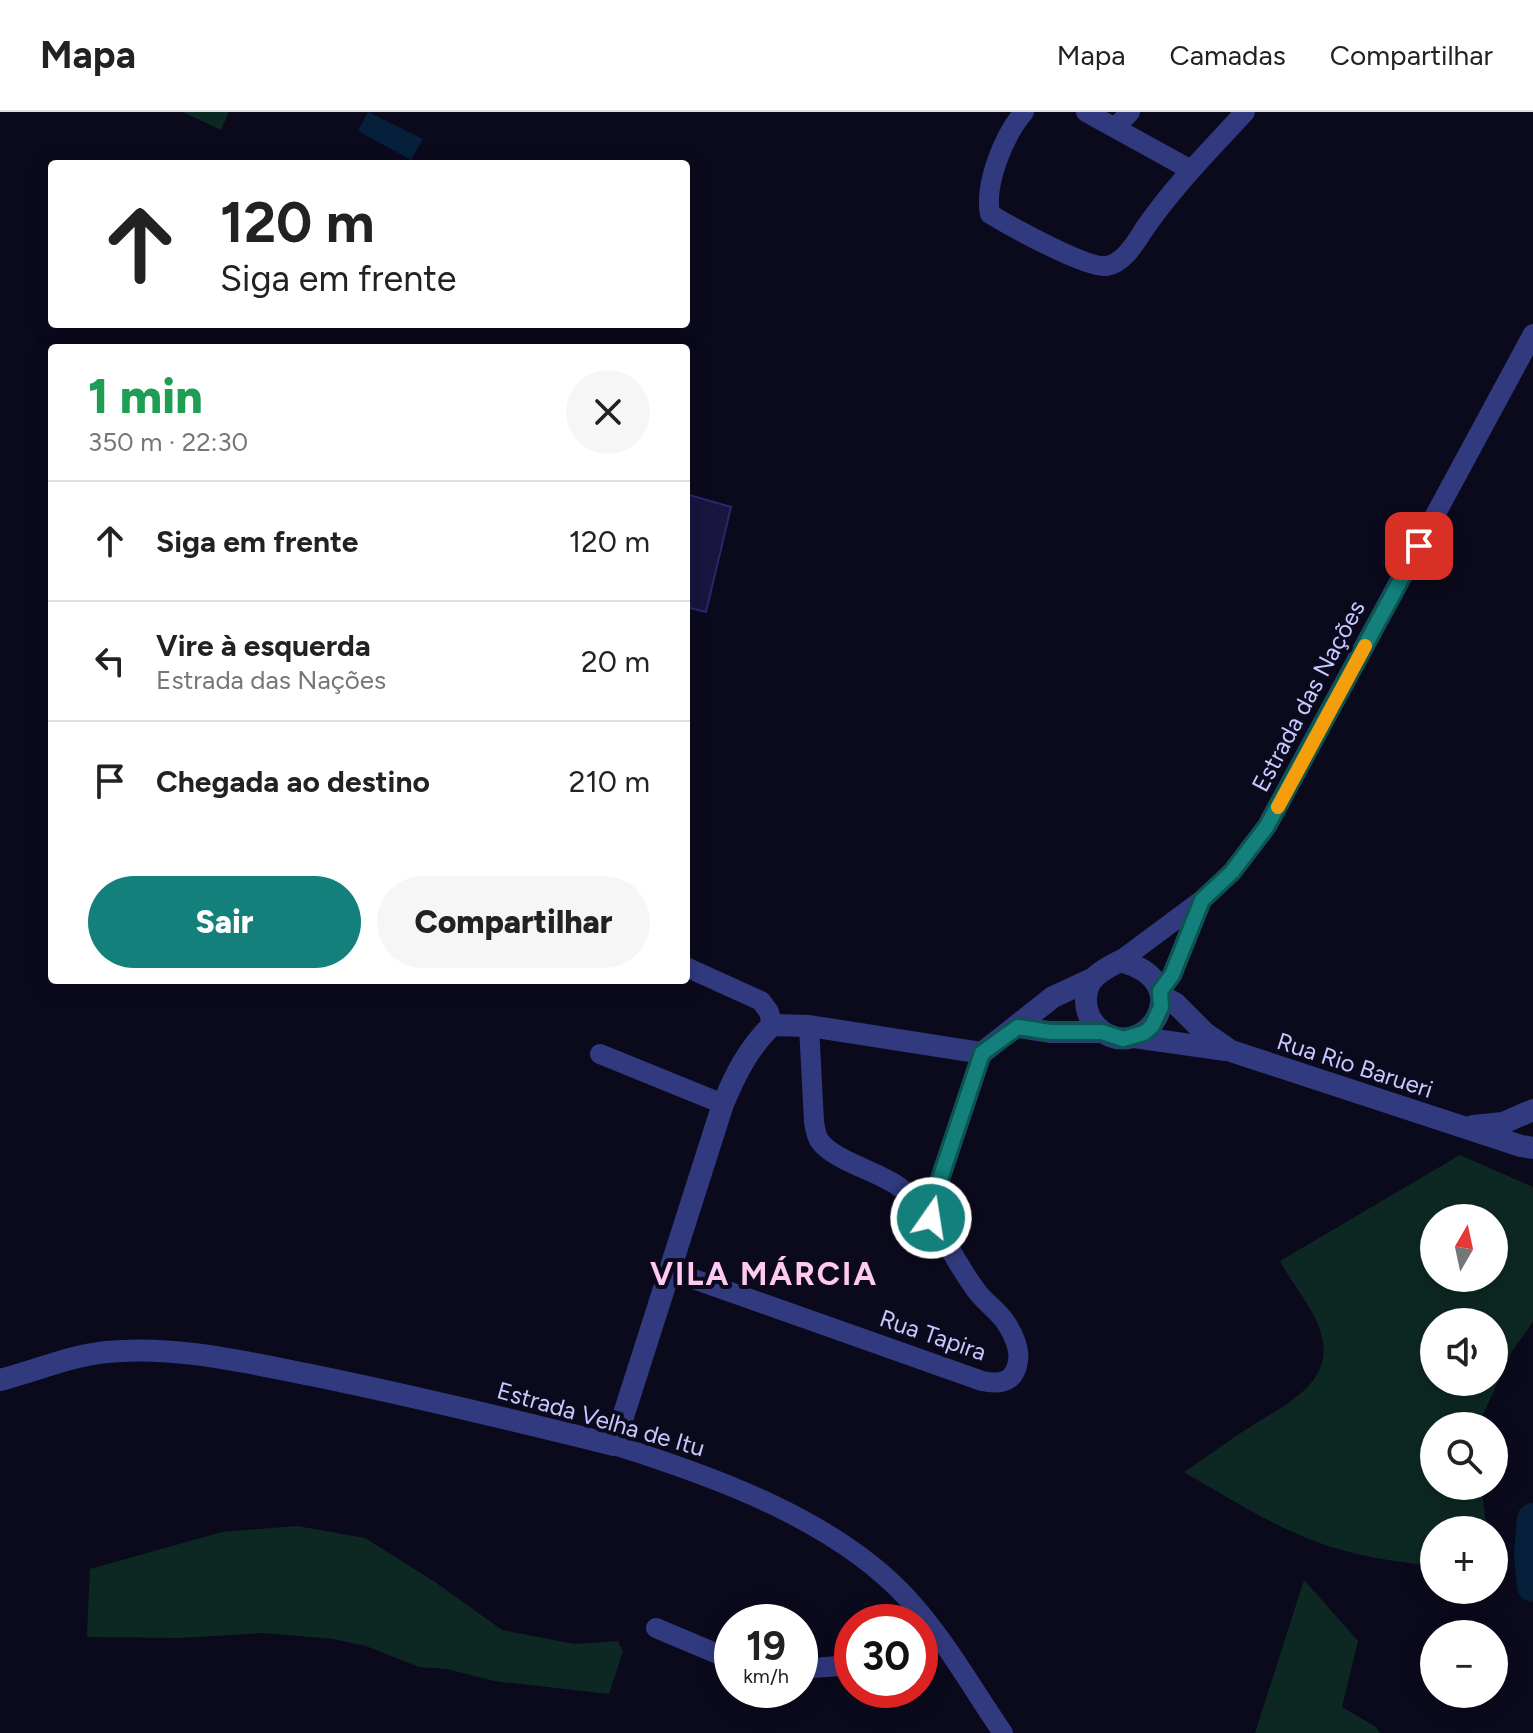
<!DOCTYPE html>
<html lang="pt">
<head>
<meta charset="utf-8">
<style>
  :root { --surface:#fff; --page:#f6f6f6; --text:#222; --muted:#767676; --line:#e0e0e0; --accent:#13807c }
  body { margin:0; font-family:Figtree,sans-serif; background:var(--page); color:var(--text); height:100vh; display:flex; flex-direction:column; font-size:30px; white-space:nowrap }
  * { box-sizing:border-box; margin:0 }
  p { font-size:26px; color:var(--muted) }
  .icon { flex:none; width:44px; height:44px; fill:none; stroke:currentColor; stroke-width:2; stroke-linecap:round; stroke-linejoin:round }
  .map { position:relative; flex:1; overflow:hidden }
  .drawer { position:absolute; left:48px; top:232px; width:642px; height:640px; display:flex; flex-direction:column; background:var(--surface); border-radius:8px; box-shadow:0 4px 20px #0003 }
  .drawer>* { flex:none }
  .top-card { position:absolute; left:48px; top:48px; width:642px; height:168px; border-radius:8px; box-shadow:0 4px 20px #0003; background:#fff; color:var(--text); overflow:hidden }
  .needle { width:52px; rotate:9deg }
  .fabs { position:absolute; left:1420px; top:1092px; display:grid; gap:16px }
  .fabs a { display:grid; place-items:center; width:88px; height:88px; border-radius:50%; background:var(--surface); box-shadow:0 4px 20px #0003; font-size:40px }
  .speed { position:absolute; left:714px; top:1492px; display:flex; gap:16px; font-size:40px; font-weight:700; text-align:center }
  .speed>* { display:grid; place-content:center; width:104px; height:104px; border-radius:50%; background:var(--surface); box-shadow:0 4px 20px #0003; line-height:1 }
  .speed small { font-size:20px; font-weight:400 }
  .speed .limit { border:12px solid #d22; background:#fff; color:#111 }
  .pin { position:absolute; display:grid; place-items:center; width:68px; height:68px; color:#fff; margin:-34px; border-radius:16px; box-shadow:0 4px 12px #0006 }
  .me { position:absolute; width:88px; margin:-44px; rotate:13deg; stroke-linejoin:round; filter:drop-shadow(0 0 6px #0008) }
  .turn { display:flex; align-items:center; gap:28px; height:168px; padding:0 40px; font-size:36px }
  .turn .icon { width:104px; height:104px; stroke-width:2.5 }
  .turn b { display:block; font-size:56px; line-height:68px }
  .round { display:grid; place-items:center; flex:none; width:84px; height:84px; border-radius:42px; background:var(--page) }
  .headline { display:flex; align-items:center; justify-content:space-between; height:136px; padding:0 40px }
  h1 { font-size:48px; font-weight:800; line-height:60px; color:#1e9e55 }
  .cta { display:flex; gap:16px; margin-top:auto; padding:16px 40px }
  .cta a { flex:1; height:92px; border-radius:48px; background:var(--accent); color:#fff; font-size:32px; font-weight:800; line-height:92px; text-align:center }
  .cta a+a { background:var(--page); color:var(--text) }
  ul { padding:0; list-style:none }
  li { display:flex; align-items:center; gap:24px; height:120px; padding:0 40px; border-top:2px solid var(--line) }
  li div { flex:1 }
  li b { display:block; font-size:30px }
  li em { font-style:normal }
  header { display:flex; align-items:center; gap:48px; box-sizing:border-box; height:112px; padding:0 40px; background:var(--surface); border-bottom:2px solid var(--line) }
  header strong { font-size:38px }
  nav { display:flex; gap:44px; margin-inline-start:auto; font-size:28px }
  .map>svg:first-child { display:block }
  .green { fill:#0d2823; fill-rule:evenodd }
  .water { fill:#06203b }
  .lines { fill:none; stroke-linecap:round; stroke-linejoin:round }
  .river { stroke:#06203b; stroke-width:32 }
  .building { fill:#18153f; stroke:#2b266d; stroke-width:2 }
  .minor { stroke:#323a7f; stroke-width:20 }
  .tertiary { stroke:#323a7f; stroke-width:22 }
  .route-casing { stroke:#0c5351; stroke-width:20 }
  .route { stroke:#13807c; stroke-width:14 }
  .slow { stroke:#f59e0b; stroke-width:14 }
  .labels { text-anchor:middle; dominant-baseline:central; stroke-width:8; stroke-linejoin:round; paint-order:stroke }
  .street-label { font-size:24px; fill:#c7c8ff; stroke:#0b0a1d }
  .district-label { font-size:32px; font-weight:bold; letter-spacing:2px; fill:#ffc9f2; stroke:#0b0a1d }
</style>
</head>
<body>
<header>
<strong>Mapa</strong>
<nav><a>Mapa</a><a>Camadas</a><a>Compartilhar</a></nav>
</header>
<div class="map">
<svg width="1533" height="1621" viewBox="0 0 1533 1621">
  <rect width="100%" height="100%" fill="#0b0a1d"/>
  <!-- green -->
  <path class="green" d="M183 0H229L221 18Z
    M1460 1043 1533 1075V1210L1512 1239 1478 1314H1434V1374H1481L1487 1418H1434V1454C1396 1450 1354 1444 1317 1430 1271 1413 1227 1385 1184 1360 1208 1344 1232 1326 1256 1311 1287 1292 1333 1270 1322 1225 1316 1198 1293 1174 1280 1149ZM1434 1106H1494V1166H1434ZM1434 1210H1494V1270H1434Z
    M297 1414 365 1426 435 1470 502 1518 574 1532 618 1529 623 1539 609 1582 494 1569 447 1557 419 1555 366 1534 333 1527 263 1521 181 1526 87 1525 90 1457 222 1420Z
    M1304 1468 1358 1529 1342 1595 1376 1615 1380 1621H1255Z"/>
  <!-- water -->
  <path class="water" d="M368 0 423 27 411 48 358 19Z"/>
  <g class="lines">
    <!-- river -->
    <path class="river" d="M1533 1407 1530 1443 1533 1474"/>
  </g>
  <!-- building -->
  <path class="building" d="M686 382 731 395 706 500 686 495Z"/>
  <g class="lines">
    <!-- minor -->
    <path class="minor" d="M1024 0C1004 23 984 72 990 102 1010 114 1087 157 1107 154 1124 151 1136 130 1145 116 1174 74 1210 38 1245 0
      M1086 0 1191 58
      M1116 15 1130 0
      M1120 849 1202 788 1232 760 1267 714 1533 222
      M686 855 761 889 769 900 772 913
      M1160 879 1172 863 1202 788
      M600 942 723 992
      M931 1106 939 1070 982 941
      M671 1159 982 1269C1001 1273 1015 1270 1018 1249 1020 1237 1014 1224 1008 1214 1001 1201 988 1193 979 1182 951 1147 937 1101 898 1074 877 1059 832 1048 819 1028 816 1023 815 1016 814 1010L809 914
      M614 1333C713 1364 836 1408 908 1487 944 1526 972 1576 1003 1621
      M656 1516 732 1548
      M800 1557 852 1553"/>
    <!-- tertiary -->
    <path class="tertiary" d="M1120 849C1203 870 1142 956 1098 916 1091 909 1086 899 1086 889 1085 866 1103 858 1120 849Z
      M1161 884 1175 891 1205 921 1231 939 1521 1034 1533 1036
      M1018 915 1050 920H1102
      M1134 925 1226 938
      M1473 1014 1503 1011 1533 998
      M0 1268C35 1259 69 1244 106 1240 174 1233 245 1250 311 1263 413 1284 513 1308 614 1333L723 992C736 961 748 937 772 913L809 914 982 941 1053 885 1092 867"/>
  </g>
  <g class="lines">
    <!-- route casing -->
    <g class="route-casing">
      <path id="route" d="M931 1106 939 1070 982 941 1018 915 1050 920H1102L1123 927 1144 921 1152 914 1161 895 1160 879 1172 863 1202 788 1232 760 1267 714 1419 434"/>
    </g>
    <!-- route -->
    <use href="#route" class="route"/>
    <!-- slow -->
    <path class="slow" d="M1278 695 1365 534"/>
  </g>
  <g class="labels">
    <!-- street labels -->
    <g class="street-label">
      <text transform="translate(1308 584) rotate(-62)">Estrada das Nações</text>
      <text transform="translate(1355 953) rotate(18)">Rua Rio Barueri</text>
      <text transform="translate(933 1223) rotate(19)">Rua Tapira</text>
      <text transform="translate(601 1307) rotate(16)">Estrada Velha de Itu</text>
    </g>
    <!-- district labels -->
    <g class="district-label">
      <text x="764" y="1162">VILA MÁRCIA</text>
    </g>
  </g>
</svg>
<div class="fabs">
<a><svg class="needle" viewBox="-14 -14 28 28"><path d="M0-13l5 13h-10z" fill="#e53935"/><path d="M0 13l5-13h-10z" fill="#767676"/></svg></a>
<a><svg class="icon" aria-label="sound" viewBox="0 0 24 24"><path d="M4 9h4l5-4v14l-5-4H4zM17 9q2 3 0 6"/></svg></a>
<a><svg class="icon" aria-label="search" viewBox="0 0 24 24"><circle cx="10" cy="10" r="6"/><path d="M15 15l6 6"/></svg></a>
<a>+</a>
<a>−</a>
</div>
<div class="speed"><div>19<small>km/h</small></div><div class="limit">30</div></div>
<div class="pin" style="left:1419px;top:434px;background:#d93025"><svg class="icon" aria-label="arrive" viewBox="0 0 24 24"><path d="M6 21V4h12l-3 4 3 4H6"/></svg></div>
<svg class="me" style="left:931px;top:1106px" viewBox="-20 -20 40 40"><circle r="17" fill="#13807c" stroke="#fff" stroke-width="3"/><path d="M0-11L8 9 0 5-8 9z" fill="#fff"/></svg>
<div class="top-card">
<div class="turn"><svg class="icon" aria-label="ahead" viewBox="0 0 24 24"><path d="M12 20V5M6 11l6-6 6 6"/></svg><div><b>120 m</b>Siga em frente</div></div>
</div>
<section class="drawer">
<div class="headline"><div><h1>1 min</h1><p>350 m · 22:30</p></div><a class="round"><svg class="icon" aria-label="close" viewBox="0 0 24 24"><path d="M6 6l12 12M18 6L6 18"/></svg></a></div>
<ul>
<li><svg class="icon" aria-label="ahead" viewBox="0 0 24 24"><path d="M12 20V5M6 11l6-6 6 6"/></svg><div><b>Siga em frente</b></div><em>120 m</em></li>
<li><svg class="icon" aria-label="left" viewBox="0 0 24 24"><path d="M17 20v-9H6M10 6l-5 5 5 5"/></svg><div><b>Vire à esquerda</b><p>Estrada das Nações</p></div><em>20 m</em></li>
<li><svg class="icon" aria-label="arrive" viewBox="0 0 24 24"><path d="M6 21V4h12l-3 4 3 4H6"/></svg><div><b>Chegada ao destino</b></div><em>210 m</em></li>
</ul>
<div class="cta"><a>Sair</a><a>Compartilhar</a></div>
</section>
</div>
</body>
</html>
